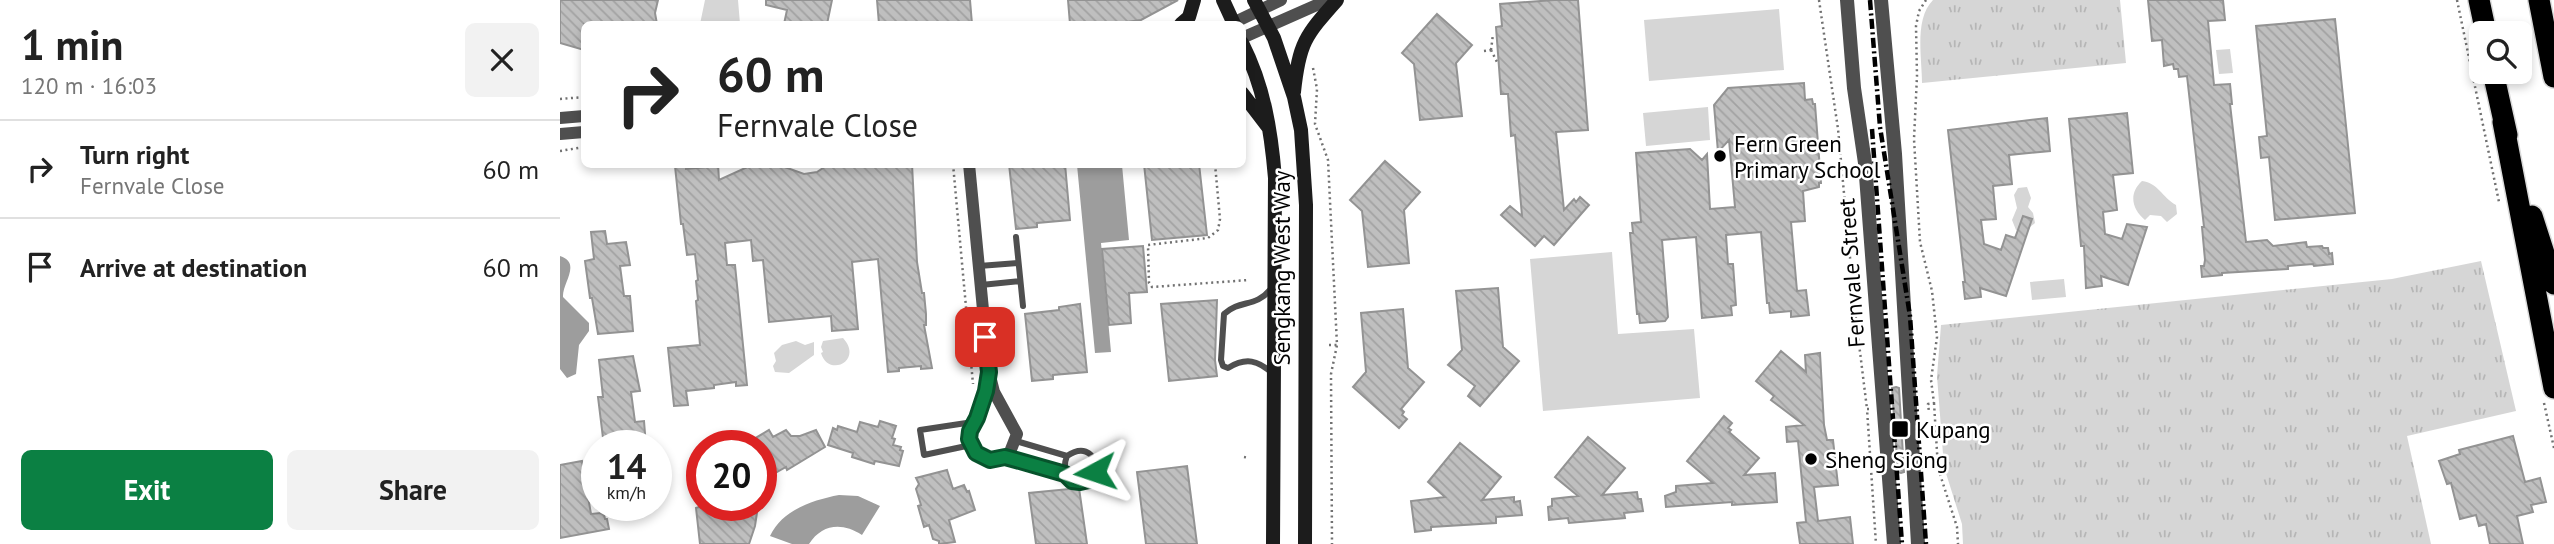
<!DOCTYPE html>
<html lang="en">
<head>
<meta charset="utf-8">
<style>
  :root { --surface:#fff; --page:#f2f2f2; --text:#222; --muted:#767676; --line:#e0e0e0; --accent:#0b8043 }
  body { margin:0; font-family:"PT Sans",sans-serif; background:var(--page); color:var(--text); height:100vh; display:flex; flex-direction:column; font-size:26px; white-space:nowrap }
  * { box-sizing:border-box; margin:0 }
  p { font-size:23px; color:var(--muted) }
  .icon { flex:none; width:38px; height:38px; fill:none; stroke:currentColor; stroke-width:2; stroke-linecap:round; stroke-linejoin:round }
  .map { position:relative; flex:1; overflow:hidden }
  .panel { display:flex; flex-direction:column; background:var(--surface); width:560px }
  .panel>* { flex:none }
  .top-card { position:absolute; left:21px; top:21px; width:665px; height:147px; border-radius:10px; box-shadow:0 4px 10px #0003; background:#fff; color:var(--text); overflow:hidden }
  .fabs { position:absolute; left:1909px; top:21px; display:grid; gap:14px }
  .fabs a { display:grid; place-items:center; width:63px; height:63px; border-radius:10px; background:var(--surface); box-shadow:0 4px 10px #0003; font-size:35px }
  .speed { position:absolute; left:21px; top:430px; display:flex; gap:14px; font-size:35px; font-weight:700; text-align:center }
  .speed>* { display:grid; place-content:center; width:91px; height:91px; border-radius:50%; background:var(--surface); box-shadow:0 4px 10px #0003; line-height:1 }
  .speed small { font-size:18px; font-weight:400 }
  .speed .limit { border:10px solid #d22; background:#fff; color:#111 }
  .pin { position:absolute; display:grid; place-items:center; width:60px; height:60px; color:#fff; margin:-30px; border-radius:14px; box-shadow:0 4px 10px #0006 }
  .me { position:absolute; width:77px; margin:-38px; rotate:265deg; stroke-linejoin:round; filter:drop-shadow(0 0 5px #0008) }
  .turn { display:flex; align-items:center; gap:24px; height:147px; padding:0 21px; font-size:32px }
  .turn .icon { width:91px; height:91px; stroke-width:2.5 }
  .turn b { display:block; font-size:49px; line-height:60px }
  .round { display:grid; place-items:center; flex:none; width:74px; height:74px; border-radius:10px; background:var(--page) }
  .summary { display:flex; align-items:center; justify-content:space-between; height:119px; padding:0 21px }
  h1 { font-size:42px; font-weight:700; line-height:52px }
  .primary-button { display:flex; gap:14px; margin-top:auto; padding:14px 21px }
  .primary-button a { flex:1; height:80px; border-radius:10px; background:var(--accent); color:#fff; font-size:28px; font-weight:700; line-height:80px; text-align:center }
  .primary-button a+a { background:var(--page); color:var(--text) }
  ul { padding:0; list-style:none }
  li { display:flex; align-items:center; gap:21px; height:98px; padding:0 21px; border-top:2px solid var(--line) }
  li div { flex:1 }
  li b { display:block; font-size:26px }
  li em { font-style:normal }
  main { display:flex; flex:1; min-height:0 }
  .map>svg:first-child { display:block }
  .grass { fill:url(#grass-tufts) }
  .park { fill:#d6d6d6 }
  .water { fill:#9d9d9d }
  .building { fill:url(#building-back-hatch); stroke:#939393; stroke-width:2 }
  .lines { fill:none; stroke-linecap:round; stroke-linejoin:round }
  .motorway-casing { stroke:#dbdbdb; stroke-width:24 }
  .path { stroke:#717171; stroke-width:2.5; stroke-dasharray:2 3.5; stroke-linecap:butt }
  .service { stroke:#4f4f4f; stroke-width:6 }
  .minor { stroke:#4f4f4f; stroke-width:12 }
  .tertiary { stroke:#4f4f4f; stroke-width:14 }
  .secondary { stroke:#1c1c1c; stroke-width:14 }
  .motorway { stroke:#000; stroke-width:21 }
  .rail { stroke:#000; stroke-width:4.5; stroke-dasharray:10 3.5 2 3.5; stroke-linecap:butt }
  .route-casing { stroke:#07532c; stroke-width:18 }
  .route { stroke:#0b8043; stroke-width:12 }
  .poi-dot { fill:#000; stroke:#fff; stroke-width:2.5 }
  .labels { text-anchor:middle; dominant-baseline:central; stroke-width:5; stroke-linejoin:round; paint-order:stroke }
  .poi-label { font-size:23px; fill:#000; stroke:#fff; text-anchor:start }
  .street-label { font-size:23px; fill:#000; stroke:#fff }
</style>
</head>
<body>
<main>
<section class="panel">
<div class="summary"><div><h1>1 min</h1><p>120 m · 16:03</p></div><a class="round"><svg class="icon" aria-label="close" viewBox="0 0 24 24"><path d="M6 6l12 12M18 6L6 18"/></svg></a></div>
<ul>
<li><svg class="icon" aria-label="right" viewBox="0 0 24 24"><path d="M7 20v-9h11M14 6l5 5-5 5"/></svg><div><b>Turn right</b><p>Fernvale Close</p></div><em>60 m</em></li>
<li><svg class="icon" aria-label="arrive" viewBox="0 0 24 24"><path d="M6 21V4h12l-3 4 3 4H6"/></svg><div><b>Arrive at destination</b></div><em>60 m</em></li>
</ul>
<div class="primary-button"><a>Exit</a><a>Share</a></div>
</section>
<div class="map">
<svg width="1994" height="544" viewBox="0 0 1994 544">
  <defs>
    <pattern id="grass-tufts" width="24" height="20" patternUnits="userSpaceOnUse" patternTransform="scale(1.75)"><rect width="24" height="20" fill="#d6d6d6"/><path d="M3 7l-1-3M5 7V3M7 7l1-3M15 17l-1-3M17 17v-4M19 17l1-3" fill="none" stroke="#b6b6b6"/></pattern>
    <pattern id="building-back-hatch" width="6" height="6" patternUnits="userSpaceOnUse" patternTransform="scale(1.75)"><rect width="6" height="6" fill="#bfbfbf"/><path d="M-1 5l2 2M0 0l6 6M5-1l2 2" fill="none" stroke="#a2a2a2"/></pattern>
  </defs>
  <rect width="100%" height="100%" fill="#fff"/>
  <!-- grass -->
  <path class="grass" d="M1373 0H1560L1566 63 1362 83C1362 58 1354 19 1373 0Z
    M1921 261 1956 411 1847 436 1871 544H1403L1402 524 1384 467 1377 376 1381 325 1832 279Z"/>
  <!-- park -->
  <path class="park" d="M145 0H178L180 24H140Z
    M1219 9 1224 70 1089 81 1084 20Z
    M1670 49 1673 73 1659 74 1656 50Z
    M1148 107 1150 140 1086 146 1083 113Z
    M1582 181C1598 183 1602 197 1616 205L1617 214 1607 222 1601 216 1590 215 1585 220C1571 208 1569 193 1582 181Z
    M1467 187 1471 198 1468 207 1473 213 1475 223 1470 227 1467 234 1456 230 1452 220 1457 208 1454 195 1458 188Z
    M1052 252 1058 334 1134 329 1140 398 983 411 970 259Z
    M1504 279 1506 297 1472 300 1470 282Z
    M283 338C304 361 268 378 261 353L263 352 261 347 263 341Z
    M236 341 245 345 254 342V355L229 373 215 372 213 366 216 361 214 353 222 345Z"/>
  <!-- water -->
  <path class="water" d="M517 165H562L569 240 541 243 551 352 535 353Z
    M0 256C22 263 2 283 3 297L29 323V331L19 345 16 374 7 378 0 369Z
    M279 495 298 496 320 506 302 535C282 522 262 524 249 544H232L210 536C222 510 253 500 279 495Z"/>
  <!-- building -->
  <path class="building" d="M0 0H98L95 13 97 24H24V50L0 43Z
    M206 0H272L267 24H224L227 10 206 5Z
    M317 0H410L412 24H319Z
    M508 0H618L581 20 552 24H510Z
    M994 0H1018L1028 130 996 132 1004 210 1014 199 1016 202 1020 197 1029 205 994 245 984 236 975 246 941 215 950 206 962 216 955 135 951 136 948 94H941L936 27 942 26 940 4Z
    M1588 0H1663L1665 20 1648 21 1654 85 1670 84 1672 104H1670L1686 242 1707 240 1713 246 1746 242 1747 247 1762 246 1763 248H1768L1769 254 1772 253 1773 264 1754 266 1753 264 1728 266V269L1662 273V275L1642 277 1641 266H1644L1645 260 1642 227H1644L1627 76 1619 77 1618 69H1614L1613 64 1604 66 1602 40 1592 41Z
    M877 14 912 45 896 63 902 116 860 120 854 64 842 53Z
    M1775 19 1795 213 1715 220 1709 157 1701 158 1699 137 1707 136 1696 26Z
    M1244 83 1245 100 1252 99 1253 104H1255L1261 183H1259V187L1243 191 1245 221 1231 222 1237 291 1246 290 1249 315 1231 317V311L1210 313 1209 303H1207L1201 232 1166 235 1168 264H1173L1176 305 1171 306 1172 315 1142 318 1136 237 1102 240 1108 317 1105 321 1080 323 1079 314H1077L1070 233H1073L1072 223 1081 222 1076 153 1130 149 1142 160 1147 154 1150 209 1175 207 1169 140 1158 152 1154 105 1168 88Z
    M1567 113 1573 173 1553 175 1557 210 1543 212 1545 234 1562 239 1567 224 1587 227 1568 285 1541 276 1542 286 1526 288 1524 246H1521L1509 119Z
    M1487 118 1490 151 1449 155 1452 184 1433 186 1436 219 1421 220 1424 244 1441 250 1446 235 1455 238 1463 216 1472 219 1446 296 1420 288 1421 297 1405 299 1403 282H1405L1388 130Z
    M825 161 860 192 844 210 849 263 808 267 802 211 790 200Z
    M147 164H158L159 180 194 164 219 165 244 174 257 172 269 164H352L357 262 362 293H364L366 314V325H364L372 368 361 369V366L339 368V371L328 372 318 259 292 262 298 329 272 331 271 316 209 322 203 260 193 261 191 240 165 243 167 265H175L187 385 176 386V382L154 385V388L126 391 128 405 114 406 108 348 140 345 136 301 138 300 136 281 138 280 135 254 127 255 123 224H121L115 166H126V169L147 167Z
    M449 164H505L510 220 477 223V227L456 229Z
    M584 164H639L647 235 592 240Z
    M45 231 47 244 66 242 70 265 60 266 64 296H70L73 331 38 334 32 298H30L25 261 34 259 31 232Z
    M583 246 587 292 569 293 571 323 549 325 542 249Z
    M938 288 943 347 959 361 920 406 908 396 915 386 888 365 902 350 896 291Z
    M657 300 655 360 657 376 609 381 601 304Z
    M520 304 527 372 493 375V379L472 381 465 314 499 310V307Z
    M843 309 848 368 864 382 841 409 844 412 842 415 847 419 839 428 793 387 806 372 801 313Z
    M1221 351 1246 372 1245 355 1260 353 1264 425 1267 440H1273L1278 485 1254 487 1258 521 1290 517 1293 544H1240L1237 523 1246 522 1238 441 1227 442 1226 427 1244 425 1211 400 1214 396 1196 381Z
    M73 356 80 391 71 392 75 422 84 421 86 446H44L38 397H43L39 360Z
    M1336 387 1339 388 1344 472 1341 473 1338 472 1332 388Z
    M1164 416 1172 423 1168 428 1171 430 1169 432 1199 458 1184 475 1215 473 1217 502 1172 505V502L1106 507 1105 496 1116 492V486L1153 483 1127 461Z
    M320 421 336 426 332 438 335 439 333 445 341 447 340 450 343 451 339 466 315 461 314 464 292 457 293 453 268 445 273 428 277 430 278 426 297 432 300 422 318 427Z
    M209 430 213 437 226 430 231 436H240L256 430 265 447 227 470 226 467 210 476 208 473 201 477V446H182Z
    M1953 436 1965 482 1980 478 1986 502 1971 505 1973 512 1957 516 1963 544H1930L1926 524 1919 526 1916 515 1900 519 1891 483 1887 484 1879 461 1900 454 1899 450Z
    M1028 437 1065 468 1042 495 1077 492 1078 499H1081L1083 511 1064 513 1065 518 1009 523 1008 518 989 520 988 507 992 506V499L1018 496 995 477Z
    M900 443 941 477 922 500 954 497V502L960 501 962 515 936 517V523L871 527V530L855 532 851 501 885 497 868 482Z
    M22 461 31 514 41 513 44 514 45 519H47L49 529 0 538V465Z
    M627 466 637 544H586L577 472Z
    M387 470 393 489 404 485 407 492 409 491 415 510 389 520 395 542 379 544V541L373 539 369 525 364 527 358 506 361 505 356 489 359 484 356 478Z
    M519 488 527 544H476L469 493Z
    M142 506H198L195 526 189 544H140L136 508Z"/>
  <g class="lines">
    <!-- motorway casing -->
    <g class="motorway-casing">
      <path id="motorway" d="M1919 0 1926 33
        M1979 0 1994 77
        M1933 72 1947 135
        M1943 122 1994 388
        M1972 216 1994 284"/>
    </g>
    <!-- path -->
    <path class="path" d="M1259 0 1278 129 1295 311 1307 409
      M1366 0 1359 11 1356 26 1357 76 1354 139 1360 242 1372 291 1377 337 1371 380 1374 403 1368 404 1369 412
      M1897 0 1939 202
      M931 50 933 34
      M931 50 937 62
      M924 51 931 50
      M753 68 757 89 755 124 768 160 777 345 771 374 772 544
      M0 99 24 97
      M0 151 24 147
      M393 164 413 384
      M655 164 660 219 658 230 648 238 588 245 589 283 592 287 689 280
      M769 345H777
      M1374 403 1378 468 1397 527 1398 544
      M1984 403 1994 448
      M1309 409H1307L1316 544
      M684 457 689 458"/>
    <!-- service -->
    <path class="service" d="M456 237 463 306
      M419 266 458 263
      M421 285 460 281
      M711 289C695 308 681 299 664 314L661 360 663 366 668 368C686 357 698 360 713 374
      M456 441 507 456C538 435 546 485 518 482 504 480 503 466 507 456
      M411 445 364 455 360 430 413 422
      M447 457 505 474"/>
    <!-- minor -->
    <path class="minor" d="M671 24 721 0
      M682 38 768 0
      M0 118 24 116
      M0 134 24 132
      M409 164 429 372 434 392 457 434 450 452C443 459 434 462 424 458 398 447 414 427 420 411 424 398 427 386 429 372"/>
    <!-- tertiary -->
    <path class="tertiary" d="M1287 0 1294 88 1305 163 1334 544
      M1321 0 1335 154 1358 544"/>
    <!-- secondary -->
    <path class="secondary" d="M663 0 674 24
      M694 0 714 38 734 97 741 130 746 205 745 544
      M621 24 629 17 634 0
      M682 43C704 86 711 130 715 178L713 544
      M734 92C739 43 745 36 777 0
      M682 93 708 127"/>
    <!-- motorway -->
    <use href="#motorway" class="motorway"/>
    <!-- rail -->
    <path class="rail" d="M1310 0 1320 127 1350 316 1366 544
      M1312 129 1342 544"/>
  </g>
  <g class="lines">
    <!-- route casing -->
    <g class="route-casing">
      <path id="route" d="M425 337 429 372 426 391 417 418 410 431 409 439 416 453 430 460 445 457 456 460 505 474 512 481 520 482 529 480 535 472"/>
    </g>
    <!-- route -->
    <use href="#route" class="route"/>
  </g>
  <!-- markers -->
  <g class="poi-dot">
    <circle cx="1160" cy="156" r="7"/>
    <rect x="1331" y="420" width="18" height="18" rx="3.5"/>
    <circle cx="1251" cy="459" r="7"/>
  </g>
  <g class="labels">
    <!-- poi labels -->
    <g class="poi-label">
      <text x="1174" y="143">Fern Green<tspan x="1174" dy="26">Primary School</tspan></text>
      <text x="1356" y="429">Kupang</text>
      <text x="1265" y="459">Sheng Siong</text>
    </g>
    <!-- street labels -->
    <g class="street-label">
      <text transform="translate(721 268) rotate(-90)">Sengkang West Way</text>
      <text transform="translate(1291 273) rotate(-94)">Fernvale Street</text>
    </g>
  </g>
</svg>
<div class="fabs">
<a><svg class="icon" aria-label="search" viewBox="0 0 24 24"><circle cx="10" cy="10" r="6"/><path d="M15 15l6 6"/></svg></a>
</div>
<div class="speed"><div>14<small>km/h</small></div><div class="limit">20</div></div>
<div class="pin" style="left:425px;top:337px;background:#d93025"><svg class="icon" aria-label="arrive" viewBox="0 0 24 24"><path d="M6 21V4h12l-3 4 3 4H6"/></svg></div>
<svg class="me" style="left:535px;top:472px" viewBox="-20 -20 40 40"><path d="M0-17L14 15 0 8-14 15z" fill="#0b8043" stroke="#fff" stroke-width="4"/></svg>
<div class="top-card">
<div class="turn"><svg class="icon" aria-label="right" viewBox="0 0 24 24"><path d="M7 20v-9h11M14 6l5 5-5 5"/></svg><div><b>60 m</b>Fernvale Close</div></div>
</div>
</div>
</main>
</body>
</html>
